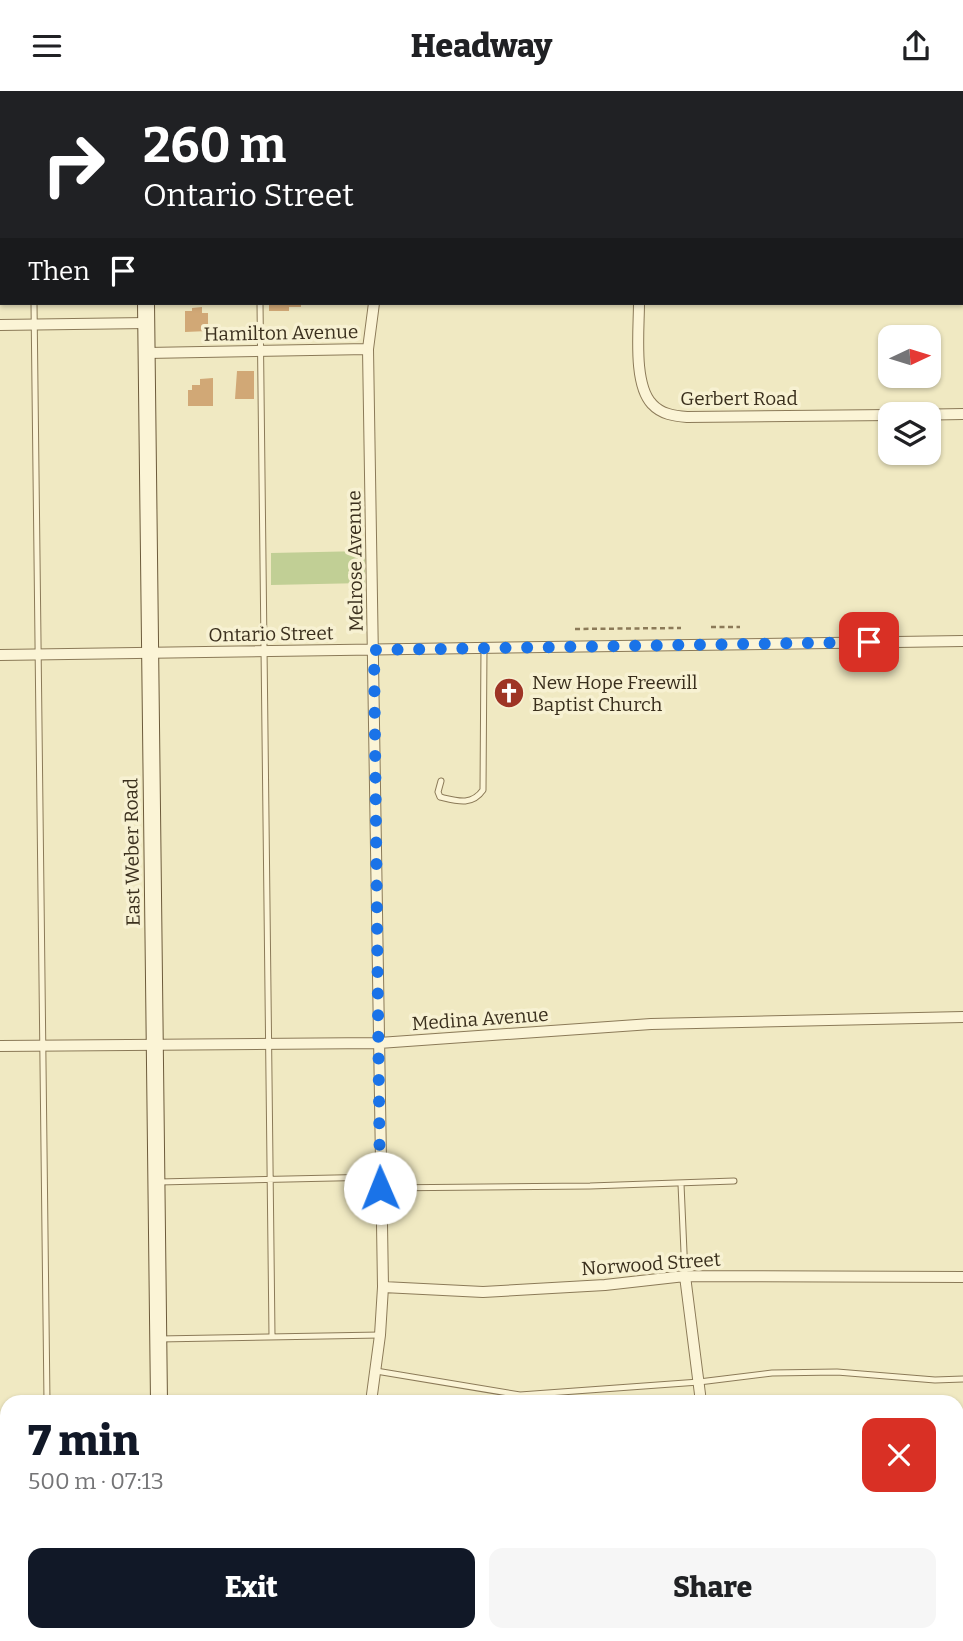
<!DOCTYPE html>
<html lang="en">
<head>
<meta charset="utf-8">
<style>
  :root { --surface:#fff; --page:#f6f6f6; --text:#202124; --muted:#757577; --accent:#111827 }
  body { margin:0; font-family:Bitter,serif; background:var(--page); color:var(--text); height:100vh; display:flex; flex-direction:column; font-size:26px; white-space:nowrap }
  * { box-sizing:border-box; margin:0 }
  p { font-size:23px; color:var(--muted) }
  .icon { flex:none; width:38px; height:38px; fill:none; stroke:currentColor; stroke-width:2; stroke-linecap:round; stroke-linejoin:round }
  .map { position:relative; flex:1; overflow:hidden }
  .details { position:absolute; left:0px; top:1304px; width:964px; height:247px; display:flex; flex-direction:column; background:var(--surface); border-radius:21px 21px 0 0; box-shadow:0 2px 5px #0004 }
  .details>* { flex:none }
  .banner { position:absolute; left:0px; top:0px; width:964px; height:214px; box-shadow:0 2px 5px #0004; background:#202124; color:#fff; overflow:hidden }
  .needle { width:46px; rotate:86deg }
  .controls { position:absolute; left:878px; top:234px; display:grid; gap:14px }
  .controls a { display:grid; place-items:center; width:63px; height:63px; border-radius:14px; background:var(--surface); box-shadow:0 2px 5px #0004; font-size:35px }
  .pin { position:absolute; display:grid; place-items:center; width:60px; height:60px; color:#fff; margin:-30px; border-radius:14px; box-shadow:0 4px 10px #0006 }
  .me { position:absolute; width:77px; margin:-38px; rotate:359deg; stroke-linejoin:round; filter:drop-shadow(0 0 5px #0008) }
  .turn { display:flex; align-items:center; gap:24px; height:147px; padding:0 28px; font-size:32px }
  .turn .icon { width:91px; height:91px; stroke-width:2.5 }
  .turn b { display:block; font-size:49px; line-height:60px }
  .then { display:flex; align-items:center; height:66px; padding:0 28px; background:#0003; gap:14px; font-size:26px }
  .round { display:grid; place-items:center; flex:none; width:74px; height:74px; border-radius:14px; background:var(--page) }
  .overview { display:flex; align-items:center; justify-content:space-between; height:119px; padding:0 28px }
  h1 { font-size:42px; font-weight:800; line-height:52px; color:var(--accent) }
  .action { display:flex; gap:14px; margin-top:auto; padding:14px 28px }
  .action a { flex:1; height:80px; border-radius:14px; background:var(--accent); color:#fff; font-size:28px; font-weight:800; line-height:80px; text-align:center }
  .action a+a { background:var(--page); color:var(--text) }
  header { display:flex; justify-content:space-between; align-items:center; height:91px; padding:0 28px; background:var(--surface); font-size:32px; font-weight:800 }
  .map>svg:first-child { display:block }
  .garden { fill:#c1cf95 }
  .building { fill:#d1a876 }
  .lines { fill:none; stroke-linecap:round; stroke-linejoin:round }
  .lane-casing { stroke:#8b7a58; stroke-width:7 }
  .street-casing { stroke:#8b7a58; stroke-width:12 }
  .secondary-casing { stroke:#6d5b3b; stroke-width:18 }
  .path { stroke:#8b7a58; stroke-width:2.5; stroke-dasharray:5 3.5; stroke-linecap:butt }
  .lane { stroke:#fbf4d6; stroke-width:5 }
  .street { stroke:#fbf4d6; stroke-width:10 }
  .secondary { stroke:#fbf4d6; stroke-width:16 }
  .route { stroke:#1a73e8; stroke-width:12; stroke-dasharray:0 21.6 }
  .labels { text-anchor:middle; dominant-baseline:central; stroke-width:7; stroke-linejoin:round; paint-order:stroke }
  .street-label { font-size:19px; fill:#3a2f1d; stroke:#f7f1d2 }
  .poi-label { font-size:19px; fill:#3a2f1d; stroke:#f7f1d2; text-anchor:start }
</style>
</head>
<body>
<header><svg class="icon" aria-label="menu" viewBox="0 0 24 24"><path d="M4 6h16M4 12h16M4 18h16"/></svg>Headway<svg class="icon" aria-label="share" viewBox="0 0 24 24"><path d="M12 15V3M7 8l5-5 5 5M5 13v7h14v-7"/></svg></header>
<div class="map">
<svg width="963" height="1550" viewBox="0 0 963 1550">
  <rect width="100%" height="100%" fill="#f0e9c2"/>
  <!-- garden -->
  <path class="garden" d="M365 460V492L271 494V462Z"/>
  <!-- building -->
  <path class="building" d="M269 212H301V216H289V220H269Z
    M202 216V222H208V240L185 241V220H192V217Z
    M237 280H254V308H235Z
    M213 287V315H188V299H192V294H200V288Z"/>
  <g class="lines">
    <!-- lane casing -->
    <g class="lane-casing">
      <path id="lane" d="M31 0V2
        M34 212 47 1311
        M260 212 272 1245
        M441 690 438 701 440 706C457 710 472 715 483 699L484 557
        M159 1091 380 1086
        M681 1093 685 1184
        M381 1097 590 1095 734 1090
        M159 1248 380 1244
        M376 1280 520 1304 699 1291 772 1282 837 1281 935 1289 963 1288
        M957 1506H963
        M49 1544V1550
        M488 1550 492 1544"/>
    </g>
    <!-- street casing -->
    <g class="street-casing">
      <path id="street" d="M334 0V2
        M516 0V2
        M699 0 700 2
        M883 2V0
        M962 175H963
        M639 212C639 239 633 293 652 313 661 323 674 325 687 326L891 324
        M0 234 147 232
        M147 262 368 258
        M906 324 963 323
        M0 564 963 550
        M0 955 379 952 651 933 963 926
        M685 1185 701 1311
        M383 1196 483 1201 605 1194 685 1185 963 1186
        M371 1311 380 1244 383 1196 368 258 374 212
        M0 1348H7
        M957 1391 963 1392
        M372 1550V1544
        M698 1550V1544"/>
    </g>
    <!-- secondary casing -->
    <g class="secondary-casing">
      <path id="secondary" d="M144 0V2
        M146 212 159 1311
        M162 1544V1550"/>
    </g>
    <!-- path -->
    <path class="path" d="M711 536H740
      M575 538 681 537"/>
    <!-- lane -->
    <use href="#lane" class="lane"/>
    <!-- street -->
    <use href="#street" class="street"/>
    <!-- secondary -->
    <use href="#secondary" class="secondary"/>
  </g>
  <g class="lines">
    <!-- route -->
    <path class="route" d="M380 1097 374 559 869 551"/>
  </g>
  <!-- icons -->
  <defs>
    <g id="church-disc" transform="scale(1.575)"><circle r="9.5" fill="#9e3425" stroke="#f7f1d2"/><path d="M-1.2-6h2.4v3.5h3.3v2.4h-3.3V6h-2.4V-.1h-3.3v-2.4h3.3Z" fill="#fff"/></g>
  </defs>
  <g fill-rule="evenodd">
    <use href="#church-disc" x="509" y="602"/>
  </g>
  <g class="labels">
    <!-- street labels -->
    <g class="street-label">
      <text transform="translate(281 242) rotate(-1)">Hamilton Avenue</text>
      <text x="739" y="307">Gerbert Road</text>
      <text transform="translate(355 470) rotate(-91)">Melrose Avenue</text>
      <text transform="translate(271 543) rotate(-1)">Ontario Street</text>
      <text transform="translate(132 761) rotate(-91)">East Weber Road</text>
      <text transform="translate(480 928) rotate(-4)">Medina Avenue</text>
      <text transform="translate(651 1173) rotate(-4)">Norwood Street</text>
    </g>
    <!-- poi labels -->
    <g class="poi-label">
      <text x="532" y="591">New Hope Freewill<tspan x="532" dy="22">Baptist Church</tspan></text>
    </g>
  </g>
</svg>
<div class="controls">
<a><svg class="needle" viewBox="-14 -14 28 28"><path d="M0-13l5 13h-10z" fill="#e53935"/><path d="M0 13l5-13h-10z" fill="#757577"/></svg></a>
<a><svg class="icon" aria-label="layers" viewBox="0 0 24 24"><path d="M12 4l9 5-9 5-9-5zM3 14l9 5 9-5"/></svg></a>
</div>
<div class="pin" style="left:869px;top:551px;background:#d93025"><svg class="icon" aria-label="arrive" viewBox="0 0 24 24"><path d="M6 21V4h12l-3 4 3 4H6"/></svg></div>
<svg class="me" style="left:380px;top:1097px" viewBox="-20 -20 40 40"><circle r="19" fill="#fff"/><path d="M0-13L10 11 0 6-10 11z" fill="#1a73e8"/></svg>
<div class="banner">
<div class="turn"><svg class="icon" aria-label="right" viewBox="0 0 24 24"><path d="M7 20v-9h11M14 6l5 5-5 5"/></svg><div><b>260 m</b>Ontario Street</div></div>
<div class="then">Then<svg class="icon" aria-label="arrive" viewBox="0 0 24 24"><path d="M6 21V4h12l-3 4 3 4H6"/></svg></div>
</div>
<section class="details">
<div class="overview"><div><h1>7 min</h1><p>500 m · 07:13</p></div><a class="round" style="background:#d93025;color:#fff"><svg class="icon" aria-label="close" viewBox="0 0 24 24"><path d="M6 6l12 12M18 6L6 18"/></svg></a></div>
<div class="action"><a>Exit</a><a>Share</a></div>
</section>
</div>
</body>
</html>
